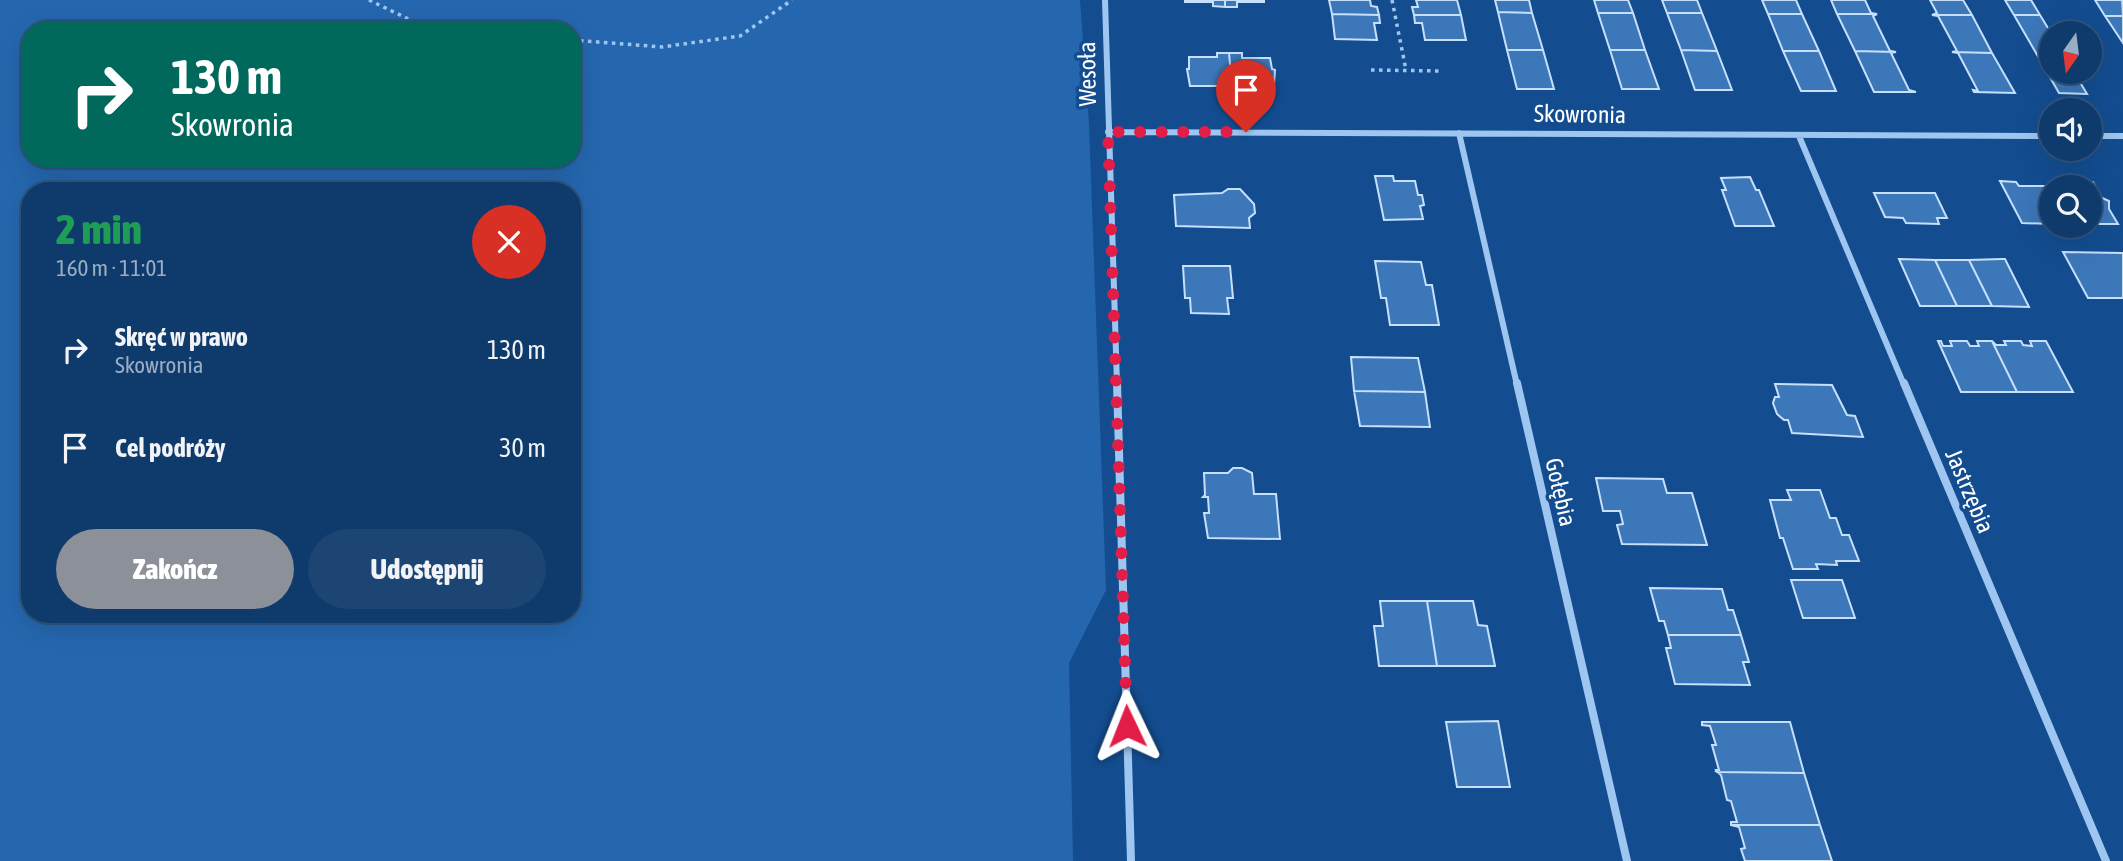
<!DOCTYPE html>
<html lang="pl">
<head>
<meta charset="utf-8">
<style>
  :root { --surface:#0e3a6c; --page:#1c4574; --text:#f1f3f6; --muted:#9badc2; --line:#2e547f; --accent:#8c9099 }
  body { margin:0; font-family:"Asap Condensed",sans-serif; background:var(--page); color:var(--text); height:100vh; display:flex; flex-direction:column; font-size:26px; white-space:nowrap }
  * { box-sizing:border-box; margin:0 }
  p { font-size:23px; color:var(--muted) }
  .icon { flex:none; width:38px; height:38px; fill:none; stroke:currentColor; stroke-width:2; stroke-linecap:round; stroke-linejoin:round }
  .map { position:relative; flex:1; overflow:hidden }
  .side { position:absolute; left:21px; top:182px; width:560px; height:441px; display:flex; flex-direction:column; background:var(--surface); border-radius:28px; box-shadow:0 7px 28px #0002,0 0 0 2px var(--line) }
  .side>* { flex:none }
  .banner { position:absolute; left:21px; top:21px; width:560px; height:147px; border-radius:28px; box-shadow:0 7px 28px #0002,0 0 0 2px var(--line); background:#00695c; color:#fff; overflow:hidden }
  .needle { width:46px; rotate:194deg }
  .buttons { position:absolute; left:2039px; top:21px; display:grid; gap:14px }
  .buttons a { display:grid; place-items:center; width:63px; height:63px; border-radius:50%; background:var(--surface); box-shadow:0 7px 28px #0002,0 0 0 2px var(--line); font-size:35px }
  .pin { position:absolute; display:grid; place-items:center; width:60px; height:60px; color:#fff; margin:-72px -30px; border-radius:50% 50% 50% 0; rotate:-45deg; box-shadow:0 0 7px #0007 }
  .pin .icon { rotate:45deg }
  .me { position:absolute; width:77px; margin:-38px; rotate:358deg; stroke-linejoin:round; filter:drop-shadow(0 0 5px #0008) }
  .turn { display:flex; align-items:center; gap:24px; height:147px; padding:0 35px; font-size:32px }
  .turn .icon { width:91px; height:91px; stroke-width:2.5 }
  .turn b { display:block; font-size:49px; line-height:60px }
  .round { display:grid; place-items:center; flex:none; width:74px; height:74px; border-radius:37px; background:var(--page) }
  .overview { display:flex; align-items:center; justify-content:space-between; height:119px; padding:0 35px }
  h1 { font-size:42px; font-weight:800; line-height:52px; color:#1e9e55 }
  .cta { display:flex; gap:14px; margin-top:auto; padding:14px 35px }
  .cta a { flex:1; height:80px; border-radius:42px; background:var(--accent); color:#fff; font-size:28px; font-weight:800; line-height:80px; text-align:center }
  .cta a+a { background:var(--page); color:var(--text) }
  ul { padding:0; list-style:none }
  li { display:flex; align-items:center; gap:21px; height:98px; padding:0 35px }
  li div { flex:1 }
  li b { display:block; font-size:26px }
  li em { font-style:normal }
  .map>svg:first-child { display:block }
  .green { fill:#2567af; fill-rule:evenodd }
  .building { fill:#3c77b9; stroke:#c6e0fc; stroke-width:2 }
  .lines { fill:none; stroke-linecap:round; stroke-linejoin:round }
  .path { stroke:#9fc6f1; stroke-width:3.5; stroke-dasharray:3.5 4.5; stroke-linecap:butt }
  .street-far1 { stroke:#9fc6f1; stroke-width:6 }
  .street { stroke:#9fc6f1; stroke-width:8 }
  .route { stroke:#e11d48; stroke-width:12; stroke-dasharray:0 21.6 }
  .labels { text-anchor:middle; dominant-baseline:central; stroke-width:7; stroke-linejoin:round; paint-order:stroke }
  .street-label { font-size:24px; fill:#fff; stroke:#134d90 }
</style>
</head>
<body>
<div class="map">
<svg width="2123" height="861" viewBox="0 0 2123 861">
  <rect width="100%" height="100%" fill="#134d90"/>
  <!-- green -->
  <path class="green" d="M0 0H1080L1089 125 1106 590 1069 663 1073 861H0ZM30 30H572V159H30ZM30 191H572V614H30Z"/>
  <!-- building -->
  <path class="building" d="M1185 0H1225V7L1213 6V2H1185Z
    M1225 0H1264V2H1237V7H1225Z
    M1329 0H1370L1371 6 1377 7 1379 15 1332 14Z
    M1416 0H1457L1461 15H1414L1412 7H1418Z
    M1495 0H1529L1532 13 1498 12Z
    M1594 0H1628L1633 13H1598Z
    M1662 0H1697L1702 13H1667Z
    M1762 0H1796L1802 14H1768Z
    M1831 0H1865L1871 13 1877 14H1837Z
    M1930 0H1963L1972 15H1932L1937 13Z
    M2005 0H2031L2040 15H2014Z
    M2095 0H2122L2123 16H2105Z
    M1498 12 1532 13 1543 50H1507Z
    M1598 13H1633L1645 50H1610Z
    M1667 13H1702L1717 51 1681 50Z
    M1332 14 1379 15 1380 23H1374L1377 40 1335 39Z
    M1768 14H1802L1819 51H1783Z
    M1837 14H1877L1873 16 1890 51 1896 52 1855 51Z
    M1414 15H1461L1466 40H1425L1422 23H1415Z
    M1932 15H1972L1992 53 1952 52 1957 51 1938 16Z
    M2014 15H2040L2051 33V53H2036Z
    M2105 16H2123V43Z
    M1507 50H1543L1554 89H1517Z
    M1610 50H1645L1659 89H1622Z
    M1681 50 1717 51 1732 90H1695Z
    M1783 51H1819L1836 91H1801Z
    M1855 51 1896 52 1891 53 1909 90 1916 92H1874Z
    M1952 52 1992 53 2015 93 1974 92 1973 90 1978 91 1958 53Z
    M1217 53H1229L1232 86H1190L1187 69H1189V57H1217Z
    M1229 53H1242V58H1270L1272 69 1275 70 1274 86H1232Z
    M2036 53H2051V72H2074L2087 94 2059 93Z
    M1375 176H1393L1394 181H1415L1418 195H1422L1424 205 1420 206 1423 219 1384 220Z
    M1750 177 1756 190H1759L1774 226H1735L1722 190H1726L1721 178Z
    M2000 181 2016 182 2019 186H2049L2051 224 2022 223Z
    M2077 182H2093L2102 198 2109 201V209L2118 224H2090V187H2051V190L2049 186H2079Z
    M1228 189H1240L1254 204 1255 213 1249 218 1250 228 1176 226 1174 195 1222 193Z
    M1874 193H1935L1947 218H1937L1939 224 1906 223 1903 218 1885 217Z
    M2063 252 2123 253V298H2088Z
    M1899 259 1935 260 1957 306H1920Z
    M2002 259H2005L2029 307 1992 306 1969 260Z
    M1935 260H1969L1992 306H1957Z
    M1375 261 1421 262 1426 285H1432L1439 325H1390L1386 298H1381Z
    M1183 266H1230L1233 298H1227L1229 314 1191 313 1190 298H1185Z
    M1938 341H1941L1943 346H1952L1950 341H1967L1970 346H1979L1977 341H1992L2017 392H1961Z
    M1992 341 1996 345H2006L2004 341H2021L2023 345 2032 346 2030 341H2046L2073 392H2017Z
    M1351 357 1418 358 1425 392 1354 391Z
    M1775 384 1832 385 1847 415 1855 416 1863 437 1792 433 1788 420H1784L1777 414 1773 403 1775 397H1779Z
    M1354 391 1425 392 1430 427 1360 426Z
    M1233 468H1242L1252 473 1254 494H1276L1280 539 1208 538 1204 513H1209L1208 497H1203L1205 495 1204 473H1228Z
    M1596 478 1663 479 1667 493H1692L1707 545 1622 544 1617 525 1623 524 1620 511H1603Z
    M1787 490H1820L1830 518H1836L1842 535H1849L1859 561H1836L1837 565 1816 564 1818 569H1793L1783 538H1780L1770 500H1791Z
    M1791 580H1842L1855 618H1803Z
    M1650 588 1722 589 1728 610H1733L1741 635H1668L1664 621H1659Z
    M1380 601H1427L1437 666H1379L1374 626H1383Z
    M1427 601H1473L1478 625 1487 626 1495 666H1437Z
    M1668 635H1741L1749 662H1743L1750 685 1675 684 1666 648H1671Z
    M1498 721 1510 787H1457L1446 722Z
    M1702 722H1790L1804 773 1717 772 1716 770H1719L1712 745H1716L1710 726 1702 725Z
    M1717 772 1804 773 1820 825H1731V822H1737L1731 801 1727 800 1721 775Z
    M1731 825H1820L1832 861H1745L1741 849 1745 848 1739 827Z"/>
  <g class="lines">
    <!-- path -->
    <path class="path" d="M369 0 427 28 452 30
      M1392 0 1406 70
      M572 40 662 47 740 36 792 0
      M1371 70 1443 71"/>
    <!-- street-far1 -->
    <path class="street-far1" d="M1105 0 1117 385
      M1108 132 2051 136
      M1459 133 1517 385
      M1799 136 1904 385
      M2090 136H2123"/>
    <!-- street -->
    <path class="street" d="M1117 383 1131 861
      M1517 383 1627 861
      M1904 383 2106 861"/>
  </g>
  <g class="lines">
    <!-- route -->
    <path class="route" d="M1127 726 1108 132H1246"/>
  </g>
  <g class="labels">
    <!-- street labels -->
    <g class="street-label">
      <text transform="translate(1087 74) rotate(-91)">Wesoła</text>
      <text transform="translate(1580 114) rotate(1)">Skowronia</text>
      <text transform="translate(1970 491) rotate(67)">Jastrzębia</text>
      <text transform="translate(1561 492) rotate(77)">Gołębia</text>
    </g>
  </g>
</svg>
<div class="buttons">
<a><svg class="needle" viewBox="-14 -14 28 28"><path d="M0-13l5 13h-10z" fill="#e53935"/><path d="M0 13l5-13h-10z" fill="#9badc2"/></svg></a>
<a><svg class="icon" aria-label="sound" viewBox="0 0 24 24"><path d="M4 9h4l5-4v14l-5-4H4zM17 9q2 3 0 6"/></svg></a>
<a><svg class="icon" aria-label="search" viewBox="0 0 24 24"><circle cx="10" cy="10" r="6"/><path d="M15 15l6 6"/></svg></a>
</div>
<div class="pin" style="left:1246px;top:132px;background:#d93025"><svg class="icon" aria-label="arrive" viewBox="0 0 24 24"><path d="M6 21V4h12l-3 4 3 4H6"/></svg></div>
<svg class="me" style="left:1127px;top:726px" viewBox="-20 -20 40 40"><path d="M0-17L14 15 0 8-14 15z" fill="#e11d48" stroke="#fff" stroke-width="4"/></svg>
<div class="banner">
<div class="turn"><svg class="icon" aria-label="right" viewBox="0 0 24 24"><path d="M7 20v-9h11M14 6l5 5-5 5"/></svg><div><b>130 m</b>Skowronia</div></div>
</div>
<section class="side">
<div class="overview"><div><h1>2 min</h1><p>160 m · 11:01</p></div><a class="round" style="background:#d93025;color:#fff"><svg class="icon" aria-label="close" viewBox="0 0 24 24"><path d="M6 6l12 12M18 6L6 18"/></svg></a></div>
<ul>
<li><svg class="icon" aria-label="right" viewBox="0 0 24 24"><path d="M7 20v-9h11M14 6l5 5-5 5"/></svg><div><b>Skręć w prawo</b><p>Skowronia</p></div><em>130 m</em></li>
<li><svg class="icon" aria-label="arrive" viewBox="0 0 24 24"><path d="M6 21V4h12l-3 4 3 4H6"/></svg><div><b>Cel podróży</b></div><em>30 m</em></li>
</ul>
<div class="cta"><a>Zakończ</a><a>Udostępnij</a></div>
</section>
</div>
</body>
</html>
